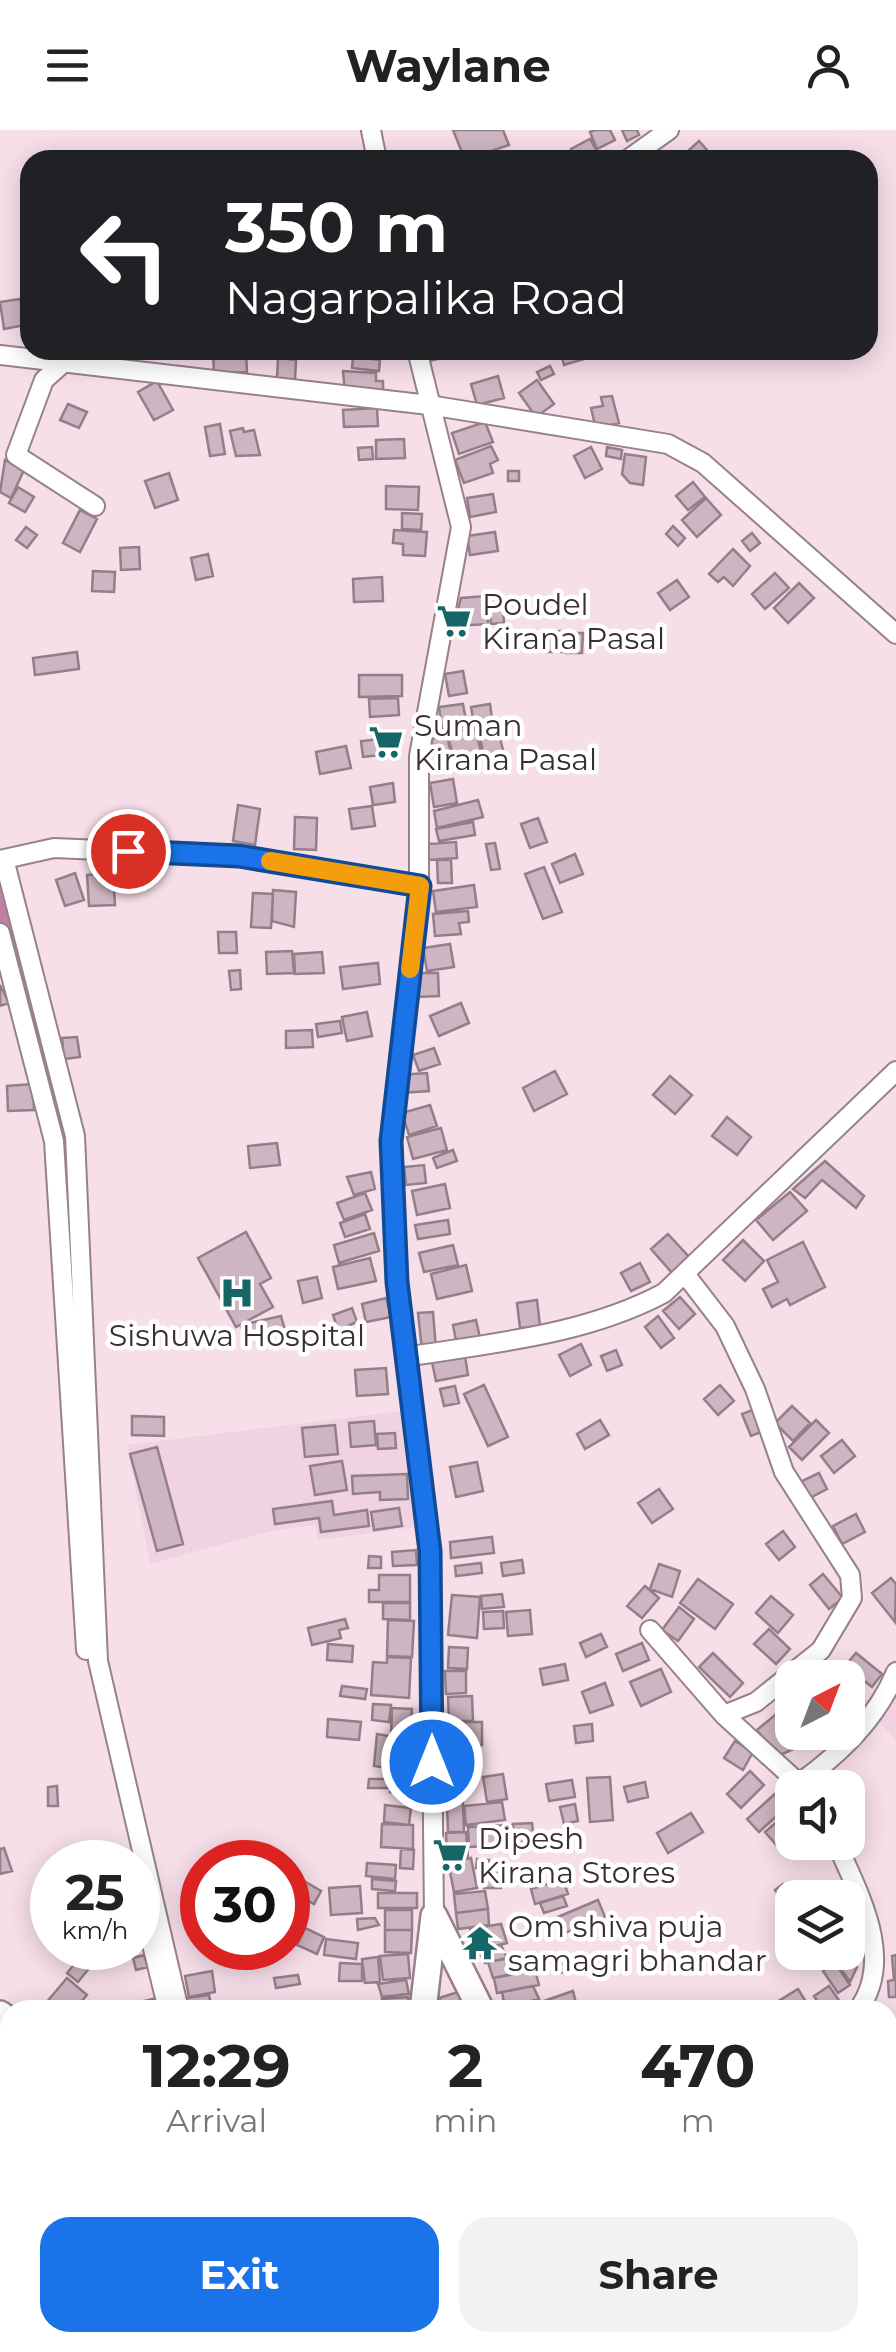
<!DOCTYPE html>
<html lang="en">
<head>
<meta charset="utf-8">
<style>
  :root { --surface:#fff; --page:#f2f2f2; --text:#222; --muted:#767676; --accent:#1a73e8 }
  body { margin:0; font-family:Montserrat,sans-serif; background:var(--page); color:var(--text); height:100vh; display:flex; flex-direction:column; font-size:38px; white-space:nowrap }
  * { box-sizing:border-box; margin:0 }
  p { font-size:32px; color:var(--muted) }
  .icon { flex:none; width:55px; height:55px; fill:none; stroke:currentColor; stroke-width:2; stroke-linecap:round; stroke-linejoin:round }
  .map { position:relative; flex:1; overflow:hidden }
  .details { position:absolute; left:0px; top:1870px; width:898px; height:352px; display:flex; flex-direction:column; background:var(--surface); border-radius:30px 30px 0 0; box-shadow:0 5px 25px #0003 }
  .details>* { flex:none }
  .banner { position:absolute; left:20px; top:20px; width:858px; height:210px; border-radius:30px; box-shadow:0 5px 25px #0003; background:#202124; color:#fff; overflow:hidden }
  .needle { width:65px; rotate:42deg }
  .fabs { position:absolute; left:775px; top:1530px; display:grid; gap:20px }
  .fabs a { display:grid; place-items:center; width:90px; height:90px; border-radius:20px; background:var(--surface); box-shadow:0 5px 25px #0003; font-size:50px }
  .speed { position:absolute; left:30px; top:1710px; display:flex; gap:20px; font-size:50px; font-weight:700; text-align:center }
  .speed>* { display:grid; place-content:center; width:130px; height:130px; border-radius:50%; background:var(--surface); box-shadow:0 5px 25px #0003; line-height:1 }
  .speed small { font-size:25px; font-weight:400 }
  .speed .limit { border:15px solid #d22; background:#fff; color:#111 }
  .pin { position:absolute; display:grid; place-items:center; width:85px; height:85px; color:#fff; margin:-42px; border:5px solid #fff; border-radius:50%; box-shadow:0 2px 10px #0007 }
  .me { position:absolute; width:110px; margin:-55px; rotate:0deg; stroke-linejoin:round; filter:drop-shadow(0 0 8px #0008) }
  .turn { display:flex; align-items:center; gap:35px; height:210px; padding:0 40px; font-size:45px }
  .turn .icon { width:130px; height:130px; stroke-width:2.5 }
  .turn b { display:block; font-size:70px; line-height:85px }
  .eta { display:flex; justify-content:space-evenly; align-items:center; height:170px; text-align:center }
  .eta b { font-size:60px; font-weight:700; line-height:70px }
  .cta { display:flex; gap:20px; margin-top:auto; padding:20px 40px }
  .cta a { flex:1; height:115px; border-radius:30px; background:var(--accent); color:#fff; font-size:40px; font-weight:700; line-height:115px; text-align:center }
  .cta a+a { background:var(--page); color:var(--text) }
  header { display:flex; justify-content:space-between; align-items:center; height:130px; padding:0 40px; background:var(--surface); font-size:45px; font-weight:700 }
  .map>svg:first-child { display:block }
  .built { fill:#f1d2e1 }
  .lines { fill:none; stroke-linecap:round; stroke-linejoin:round }
  .canal { stroke:#c17fa2; stroke-width:18 }
  .building { fill:#cdb6c1; stroke:#947e88; stroke-width:2.5 }
  .street-casing { stroke:#97818c; stroke-width:22 }
  .secondary-casing { stroke:#97818c; stroke-width:30 }
  .street { stroke:#fff; stroke-width:18 }
  .secondary { stroke:#fff; stroke-width:25 }
  .route-casing { stroke:#114b97; stroke-width:25 }
  .route { stroke:#1a73e8; stroke-width:18 }
  .slow { stroke:#f59e0b; stroke-width:18 }
  .labels { text-anchor:middle; dominant-baseline:central; stroke-width:9; stroke-linejoin:round; paint-order:stroke }
  .poi-label { font-size:30px; fill:#382f33; stroke:#fff; text-anchor:start }
</style>
</head>
<body>
<header><svg class="icon" aria-label="menu" viewBox="0 0 24 24"><path d="M4 6h16M4 12h16M4 18h16"/></svg>Waylane<svg class="icon" aria-label="person" viewBox="0 0 24 24"><circle cx="12" cy="8" r="4"/><path d="M4 21q1-7 8-7t8 7"/></svg></header>
<div class="map">
<svg width="896" height="2222" viewBox="0 0 896 2222">
  <rect width="100%" height="100%" fill="#f7dfea"/>
  <!-- built -->
  <path class="built" d="M401 1281 416 1397 318 1410 316 1395 272 1401 150 1434 127 1315Z
    M896 1559V1611L879 1591Z
    M464 2213H579V2222H477Z"/>
  <g class="lines">
    <!-- canal -->
    <path class="canal" d="M0 762 62 1002 64 1034"/>
  </g>
  <!-- building -->
  <path class="building" d="M453 0H503L509 15 465 30Z
    M595 0H610L615 10 597 19 590 2Z
    M622 0H637L639 5 627 11Z
    M590 9 597 21 577 30 571 19Z
    M699 11 716 30H697L688 21Z
    M30 166V195L26 196 22 167Z
    M20 169 25 195 4 199 0 172Z
    M246 220 247 242 214 243 213 222Z
    M423 220H451L452 225 426 232Z
    M560 220H589L591 227 564 235Z
    M353 227 380 230 379 241 352 238Z
    M278 228 296 230 295 250 277 248Z
    M550 236 554 244 541 250 537 242Z
    M343 241 376 243V251H383V262L345 263Z
    M498 246 504 268 477 275 471 254Z
    M537 250 554 274 536 287 519 263Z
    M157 251 173 280 154 290 138 262Z
    M612 266 619 293 596 299 591 278 603 276 601 267Z
    M68 274 87 282 79 298 60 290Z
    M377 278 378 296 344 297 343 280Z
    M485 292 493 312 459 324 452 303Z
    M220 294 225 324 210 326 205 297Z
    M243 298 244 302 254 300 260 325 236 326 230 301Z
    M404 309 405 328 376 329V310Z
    M491 316 498 330 490 334 493 343 464 353 455 330Z
    M372 317 373 329 359 330 358 318Z
    M591 317 602 339 585 348 574 326Z
    M607 317 622 320 621 329 606 326Z
    M625 324 646 327 643 355 630 353 622 344Z
    M5 330 24 340 11 368 0 362Z
    M508 341H519V351H508Z
    M169 343 178 370 155 378 145 351Z
    M693 352 705 367 688 380 676 366Z
    M386 356 419 357 418 380 386 379Z
    M18 357 34 367 25 382 9 373Z
    M493 364 496 382 470 387 467 368Z
    M706 368 721 385 697 407 682 390Z
    M80 380 97 389 80 422 63 413Z
    M402 383 422 384 421 400 402 399Z
    M673 396 685 408 678 416 666 404Z
    M26 397 37 405 27 418 16 410Z
    M394 400 427 402 425 426 403 425V414L393 413Z
    M495 402 498 421 470 425 467 406Z
    M752 403 760 413 750 421 742 411Z
    M139 417 140 439 121 440 120 418Z
    M733 419 750 436 733 456 724 447 718 452 709 444Z
    M208 424 213 446 196 450 191 428Z
    M93 441 115 442 114 462 92 461Z
    M775 443 789 458 765 479 752 464Z
    M382 447 383 471 354 472 353 449Z
    M677 450 689 467 670 480 658 463Z
    M799 453 814 468 788 493 774 478Z
    M486 466 488 494 454 496 461 468Z
    M502 467 504 493 491 494 489 468Z
    M563 501V522H544L543 502Z
    M567 503H583L582 523H566Z
    M77 522 79 539 35 545 33 528Z
    M463 541 467 563 449 566 445 544Z
    M359 545H402V566L359 567Z
    M398 568 399 585 370 587 369 569Z
    M463 574 467 596 442 600 439 577Z
    M490 574 493 596 475 599 471 577Z
    M497 596 503 620 484 625 478 600Z
    M474 597 481 621 454 628 447 604Z
    M447 605 452 628 436 632 431 609Z
    M389 608 391 624 363 627 361 611Z
    M346 616 351 638 320 644 316 622Z
    M453 649 457 673 434 677 430 653Z
    M393 653 395 672 373 675 370 657Z
    M478 670 483 687 437 698 434 681Z
    M238 675 260 679 255 715 233 711Z
    M372 676 375 696 352 699 349 679Z
    M295 687 317 688 316 720 294 719Z
    M538 688 547 712 530 718 521 694Z
    M473 692 475 705 439 711 436 699Z
    M456 712 457 728 429 730 428 714Z
    M495 713 500 739 491 740 486 714Z
    M575 724 583 744 560 753 552 734Z
    M437 730H451L452 753H438Z
    M544 737 562 782 543 789 525 744Z
    M75 743 84 770 65 776 56 750Z
    M113 743 115 775 89 776 87 745Z
    M474 755 477 777 436 782 433 761Z
    M273 760 296 762 294 797 272 791Z
    M253 763 273 764 271 798 251 797Z
    M468 781 469 792 459 793 461 804 435 806 433 784Z
    M218 802H236L237 823H219Z
    M450 814 454 837 427 841 423 818Z
    M292 821 294 843 267 844 266 822Z
    M322 822 324 843 295 844 294 824Z
    M378 833 380 854 343 859 340 837Z
    M240 840 241 859 231 860 229 841Z
    M416 843H438L439 866 417 867Z
    M0 855 9 873 0 876Z
    M461 873 469 893 439 906 430 886Z
    M367 882 372 906 347 911 342 887Z
    M340 891 342 903 318 907 316 894Z
    M312 900 313 917 286 918V901Z
    M77 907 80 927 64 929 62 908Z
    M434 918 440 934 419 941 413 925Z
    M555 941 567 964 534 981 523 958Z
    M427 943 429 961 401 963 400 945Z
    M670 946 692 965 675 984 653 965Z
    M33 954 34 980 8 981 7 956Z
    M430 975 437 996 409 1005 402 983Z
    M727 987 751 1007 737 1025 712 1006Z
    M441 998 447 1020 413 1029 407 1007Z
    M277 1013 280 1035 250 1038 248 1016Z
    M453 1020 457 1031 437 1038 433 1028Z
    M825 1031 864 1066 856 1078 822 1050 805 1068 793 1059Z
    M424 1035 426 1053 406 1055 404 1037Z
    M371 1042 375 1059 354 1065 347 1047Z
    M445 1054 450 1078 417 1085 412 1061Z
    M790 1062 807 1081 773 1110 756 1090Z
    M365 1063 372 1080 344 1090 337 1073Z
    M365 1084 370 1099 345 1107 340 1093Z
    M448 1090 450 1104 418 1109 415 1095Z
    M246 1102 271 1148 260 1154 273 1177 236 1197 198 1128Z
    M374 1103 379 1121 339 1133 334 1115Z
    M668 1104 690 1128 673 1144 651 1119Z
    M743 1110 764 1131 745 1151 723 1130Z
    M803 1112 825 1157 790 1175 787 1169 772 1177 763 1159 778 1152 767 1130Z
    M453 1115 458 1135 424 1142 419 1123Z
    M370 1128 376 1151 338 1159 333 1137Z
    M640 1133 650 1152 631 1161 621 1143Z
    M466 1135 472 1161 437 1169 431 1144Z
    M317 1147 322 1168 303 1173 298 1151Z
    M680 1167 695 1184 679 1199 663 1181Z
    M386 1168 391 1187 366 1192 362 1174Z
    M537 1170 540 1196 520 1198 517 1173Z
    M352 1178 357 1192 338 1200 333 1185Z
    M433 1182 436 1219 422 1220 418 1183Z
    M281 1186 285 1200 244 1209 241 1195Z
    M658 1186 674 1208 661 1218 645 1197Z
    M476 1190 481 1212 457 1216 453 1195Z
    M581 1214 591 1235 570 1246 559 1225Z
    M616 1220 622 1235 607 1241 601 1226Z
    M465 1226 468 1245 436 1251 432 1232Z
    M386 1238 388 1264 357 1266 355 1240Z
    M484 1255 508 1307 488 1316 464 1264Z
    M720 1255 734 1271 718 1285 704 1269Z
    M455 1256 459 1273 444 1276 440 1259Z
    M792 1276 810 1293 793 1311 775 1293Z
    M755 1279 764 1301 751 1306 742 1284Z
    M132 1286 164 1287V1306L132 1305Z
    M600 1290 609 1305 585 1319 577 1304Z
    M816 1290 829 1303 802 1330 789 1317Z
    M374 1291 376 1315 351 1317 349 1293Z
    M335 1295 338 1324 305 1327 302 1298Z
    M395 1303 396 1318 378 1319 377 1304Z
    M842 1310 855 1326 834 1343 821 1326Z
    M157 1317 183 1414 157 1421 130 1324Z
    M342 1331 347 1360 315 1365 310 1336Z
    M477 1332 483 1361 456 1367 450 1337Z
    M819 1343 827 1359 808 1369 800 1352Z
    M407 1344 408 1369 380 1370V1362L353 1364 352 1346Z
    M659 1359 673 1379 652 1393 638 1373Z
    M332 1371 334 1385 367 1380 369 1396 321 1402 319 1388 275 1394 273 1379Z
    M399 1378 402 1396 374 1400 371 1382Z
    M856 1384 865 1402 842 1414 833 1396Z
    M783 1401 795 1417 779 1430 766 1414Z
    M492 1407 494 1423 451 1428 450 1412Z
    M416 1420 417 1435 393 1436 392 1422Z
    M369 1426 381 1427V1438H368Z
    M522 1430 524 1443 503 1446 501 1433Z
    M481 1433 482 1443 456 1446 455 1436Z
    M659 1434 680 1441 672 1467 650 1459Z
    M823 1444 843 1468 829 1479 810 1455Z
    M379 1445H410V1472H369V1460H379Z
    M891 1448 896 1454 895 1492 872 1463Z
    M698 1449 733 1474 715 1499 680 1473Z
    M645 1456 659 1468 642 1488 627 1476Z
    M502 1464 504 1477 482 1479 481 1466Z
    M452 1465 480 1467 477 1508 448 1505Z
    M771 1466 793 1485 778 1503 756 1483Z
    M383 1473H410V1490L383 1489Z
    M679 1477 694 1489 678 1511 662 1500Z
    M530 1480 532 1504 508 1506 506 1482Z
    M503 1481 504 1498 484 1499 483 1482Z
    M345 1489 348 1498 339 1500 341 1508 312 1515 308 1498Z
    M388 1490 414 1491 412 1527 387 1526Z
    M769 1499 790 1519 776 1534 754 1514Z
    M601 1504 607 1517 586 1527 580 1513Z
    M642 1513 649 1530 623 1541 616 1524Z
    M328 1514 353 1516 352 1532 327 1530Z
    M449 1517 468 1518 467 1539 448 1538Z
    M713 1523 743 1553 730 1567 699 1537Z
    M856 1523 882 1544 872 1557 845 1536Z
    M387 1527 411 1528 409 1568 371 1565 373 1532 387 1533Z
    M565 1534 568 1550 543 1555 540 1539Z
    M661 1539 671 1562 641 1576 630 1552Z
    M445 1541H466V1563L446 1564Z
    M605 1553 613 1575 590 1583 582 1562Z
    M342 1556 367 1559 365 1569 340 1566Z
    M848 1563 864 1571 854 1583 848 1577Z
    M472 1566 473 1591H449L448 1567Z
    M373 1574 391 1575 389 1592 372 1590Z
    M792 1574V1599L782 1580Z
    M392 1578 412 1579 410 1605 391 1604Z
    M775 1585 796 1618 778 1626 757 1600Z
    M328 1589 361 1592 359 1610 327 1607Z
    M449 1592H482V1615L450 1616Z
    M592 1594 593 1611 576 1613 574 1596Z
    M795 1602H820L801 1613Z
    M377 1604 400 1608 399 1615 410 1616 408 1641 374 1636Z
    M735 1611 753 1622 743 1640 724 1628Z
    M446 1624H460L459 1645H445Z
    M750 1641 764 1655 741 1678 727 1664Z
    M503 1644 507 1669 487 1672 483 1647Z
    M462 1646 464 1702H448L446 1647Z
    M392 1647 413 1650 411 1665 390 1662Z
    M610 1647 613 1690 590 1692 587 1648Z
    M369 1649H388V1658H368Z
    M572 1650 575 1667 549 1671 546 1654Z
    M645 1652 648 1667 628 1672 624 1657Z
    M57 1656 58 1676H48V1657Z
    M777 1662 789 1675 759 1702 747 1689Z
    M502 1672 505 1690 466 1695 464 1676Z
    M575 1674 578 1691 564 1694 560 1677Z
    M385 1675 411 1678 409 1695 384 1692Z
    M790 1680 792 1706 779 1718 765 1702Z
    M691 1683 703 1702 668 1723 657 1703Z
    M532 1693 534 1712 515 1713 513 1694Z
    M382 1694 413 1695V1719L381 1717Z
    M512 1695 513 1715 469 1717 468 1697Z
    M466 1702 468 1728 447 1729 446 1703Z
    M4 1718 12 1741 0 1744V1719Z
    M401 1719 414 1720 413 1739 400 1738Z
    M471 1728 477 1758 454 1762 448 1732Z
    M477 1729 489 1730V1739L476 1738Z
    M367 1733 396 1735 395 1749 366 1746Z
    M485 1743H502L501 1758H484Z
    M372 1749 396 1751 395 1761 372 1759Z
    M563 1749 568 1764 535 1774 531 1759Z
    M304 1751 321 1761 314 1774 297 1765Z
    M783 1754 789 1762 781 1768 775 1760Z
    M360 1756 362 1783 331 1785 329 1758Z
    M485 1761 488 1779 456 1783 454 1764Z
    M378 1763H417V1778H378Z
    M563 1766 567 1776 544 1783 540 1773Z
    M598 1770 605 1787 560 1805 553 1789Z
    M488 1779 489 1795 458 1799 456 1783Z
    M385 1780H412V1800H385Z
    M850 1786 862 1808 848 1816V1787Z
    M375 1788 379 1795 358 1800 357 1789Z
    M501 1794 507 1813 478 1820 470 1799Z
    M305 1798 324 1807 317 1824 297 1815Z
    M385 1800H412L411 1823 385 1822Z
    M326 1809 358 1813 356 1829 324 1825Z
    M501 1815 507 1828 485 1833 478 1820Z
    M85 1822 95 1831 78 1852 67 1843Z
    M408 1824 410 1848 383 1850 380 1826Z
    M849 1824 857 1837 850 1852 837 1833Z
    M144 1825 148 1837 136 1840 133 1828Z
    M896 1825V1867H889L888 1851 894 1850 892 1826Z
    M524 1826 530 1840 493 1848 488 1832Z
    M378 1827 380 1852 365 1853 362 1829Z
    M572 1831 575 1839 557 1844 554 1836Z
    M340 1833 362 1834V1851H339Z
    M835 1833 850 1855 838 1863 823 1841Z
    M535 1840 539 1855 497 1863 494 1848Z
    M212 1841 215 1862 189 1867 185 1846Z
    M298 1845 300 1854 276 1858 274 1848Z
    M67 1848 87 1865 74 1880H52L45 1874Z
    M406 1850 409 1864 382 1867 378 1854Z
    M533 1856 539 1869 505 1878 502 1862Z
    M829 1856 845 1879 843 1880H823L814 1866Z
    M798 1859 811 1880H782L777 1872Z
    M464 1860 470 1880H443L439 1868Z
    M573 1861 577 1877 521 1880V1879Z
    M209 1865 212 1880H189L187 1868Z
    M408 1867 410 1880H383L382 1869Z
    M157 1868 160 1880H137L136 1873Z
    M243 1873 244 1880H218V1877Z
    M888 1970H894L896 2006 888 2007Z
    M10 2046V2078H8L3 2047Z
    M0 2051 9 2104 0 2105Z
    M888 2211 894 2221 871 2222V2221Z
    M118 2212H150L147 2222Z
    M282 2212H299L301 2222H284Z
    M329 2212H363L364 2222H332L326 2218Z
    M478 2212H518L531 2222H490Z
    M728 2212H751L742 2222Z
    M366 2214H386V2222H366Z"/>
  <g class="lines">
    <!-- street casing -->
    <g class="street-casing">
      <path id="street" d="M371 0 377 30
        M627 30 669 0
        M417 220 461 397 419 626V757L391 1011 397 1152 430 1421 434 1786
        M0 225 429 275 668 314 703 333 896 504
        M63 233 44 250 16 325 95 376
        M4 729 75 1006 98 1531 179 1880
        M0 730 54 718 239 726 419 757
        M0 803 54 1011 86 1520
        M685 1144 725 1196 755 1259 784 1342 850 1445 852 1468 821 1520 756 1572 724 1585
        M405 1227C493 1213 585 1205 664 1163L896 941
        M650 1500 724 1585 804 1658
        M801 1652C842 1622 877 1588 896 1542
        M836 1712C858 1763 896 1828 858 1880
        M142 1773 168 1880
        M0 2028 10 2026
        M222 2212V2222
        M259 2212 260 2222
        M788 2212 798 2222
        M96 2222 99 2212"/>
    </g>
    <!-- secondary casing -->
    <g class="secondary-casing">
      <path id="secondary" d="M434 1786 481 1880
        M423 1880 434 1786
        M0 1884 10 1891
        M888 1955 896 1956
        M421 2212 433 2222
        M401 2222 402 2212"/>
    </g>
    <!-- street -->
    <use href="#street" class="street"/>
    <!-- secondary -->
    <use href="#secondary" class="secondary"/>
  </g>
  <g class="lines">
    <!-- route casing -->
    <g class="route-casing">
      <path id="route" d="M128 721 239 726 420 756 391 1011 397 1152 430 1421 432 1632"/>
    </g>
    <!-- route -->
    <use href="#route" class="route"/>
    <!-- slow -->
    <path class="slow" d="M270 731 420 756 410 839"/>
  </g>
  <!-- icons -->
  <defs>
    <g id="supermarket-bare" transform="scale(2.7)"><path d="M-6-5.5h2.5l.6 2H6L4.5 2H-2.5L-4.4-4H-6ZM-1.5 3.2a1.3 1.3 0 1 0 .1 0ZM3 3.2a1.3 1.3 0 1 0 .1 0Z" fill="#166567" stroke="#fff" stroke-width="2.5" paint-order="stroke"/></g>
    <g id="hospital-bare" transform="scale(2.7)"><path d="M-5-5h3v3.5h4V-5h3V5h-3V1.5h-4V5h-3Z" fill="#166567" stroke="#fff" stroke-width="2.5" paint-order="stroke"/></g>
    <g id="temple-bare" transform="scale(2.7)"><path d="M0-6L5-2H3V0L6.5 2.5H4V6H1.5V3h-3V6H-4V2.5H-6.5L-3 0V-2H-5Z" fill="#166567" stroke="#fff" stroke-width="2.5" paint-order="stroke"/></g>
  </defs>
  <g fill-rule="evenodd">
    <use href="#supermarket-bare" x="454" y="491"/>
    <use href="#supermarket-bare" x="386" y="612"/>
    <use href="#hospital-bare" x="237" y="1163"/>
    <use href="#supermarket-bare" x="450" y="1725"/>
    <use href="#temple-bare" x="480" y="1813"/>
  </g>
  <g class="labels">
    <!-- poi labels -->
    <g class="poi-label">
      <text x="482" y="474">Poudel<tspan x="482" dy="34">Kirana Pasal</tspan></text>
      <text x="414" y="595">Suman<tspan x="414" dy="34">Kirana Pasal</tspan></text>
      <text x="237" y="1205" text-anchor="middle">Sishuwa Hospital</text>
      <text x="478" y="1708">Dipesh<tspan x="478" dy="34">Kirana Stores</tspan></text>
      <text x="508" y="1796">Om shiva puja<tspan x="508" dy="34">samagri bhandar</tspan></text>
    </g>
  </g>
</svg>
<div class="fabs">
<a><svg class="needle" viewBox="-14 -14 28 28"><path d="M0-13l5 13h-10z" fill="#e53935"/><path d="M0 13l5-13h-10z" fill="#767676"/></svg></a>
<a><svg class="icon" aria-label="sound" viewBox="0 0 24 24"><path d="M4 9h4l5-4v14l-5-4H4zM17 9q2 3 0 6"/></svg></a>
<a><svg class="icon" aria-label="layers" viewBox="0 0 24 24"><path d="M12 4l9 5-9 5-9-5zM3 14l9 5 9-5"/></svg></a>
</div>
<div class="speed"><div>25<small>km/h</small></div><div class="limit">30</div></div>
<div class="pin" style="left:128px;top:721px;background:#d93025"><svg class="icon" aria-label="arrive" viewBox="0 0 24 24"><path d="M6 21V4h12l-3 4 3 4H6"/></svg></div>
<svg class="me" style="left:432px;top:1632px" viewBox="-20 -20 40 40"><circle r="17" fill="#1a73e8" stroke="#fff" stroke-width="3"/><path d="M0-11L8 9 0 5-8 9z" fill="#fff"/></svg>
<div class="banner">
<div class="turn"><svg class="icon" aria-label="left" viewBox="0 0 24 24"><path d="M17 20v-9H6M10 6l-5 5 5 5"/></svg><div><b>350 m</b>Nagarpalika Road</div></div>
</div>
<section class="details">
<div class="eta">
<div><b>12:29</b><p>Arrival</p></div>
<div><b>2</b><p>min</p></div>
<div><b>470</b><p>m</p></div>
</div>
<div class="cta"><a>Exit</a><a>Share</a></div>
</section>
</div>
</body>
</html>
